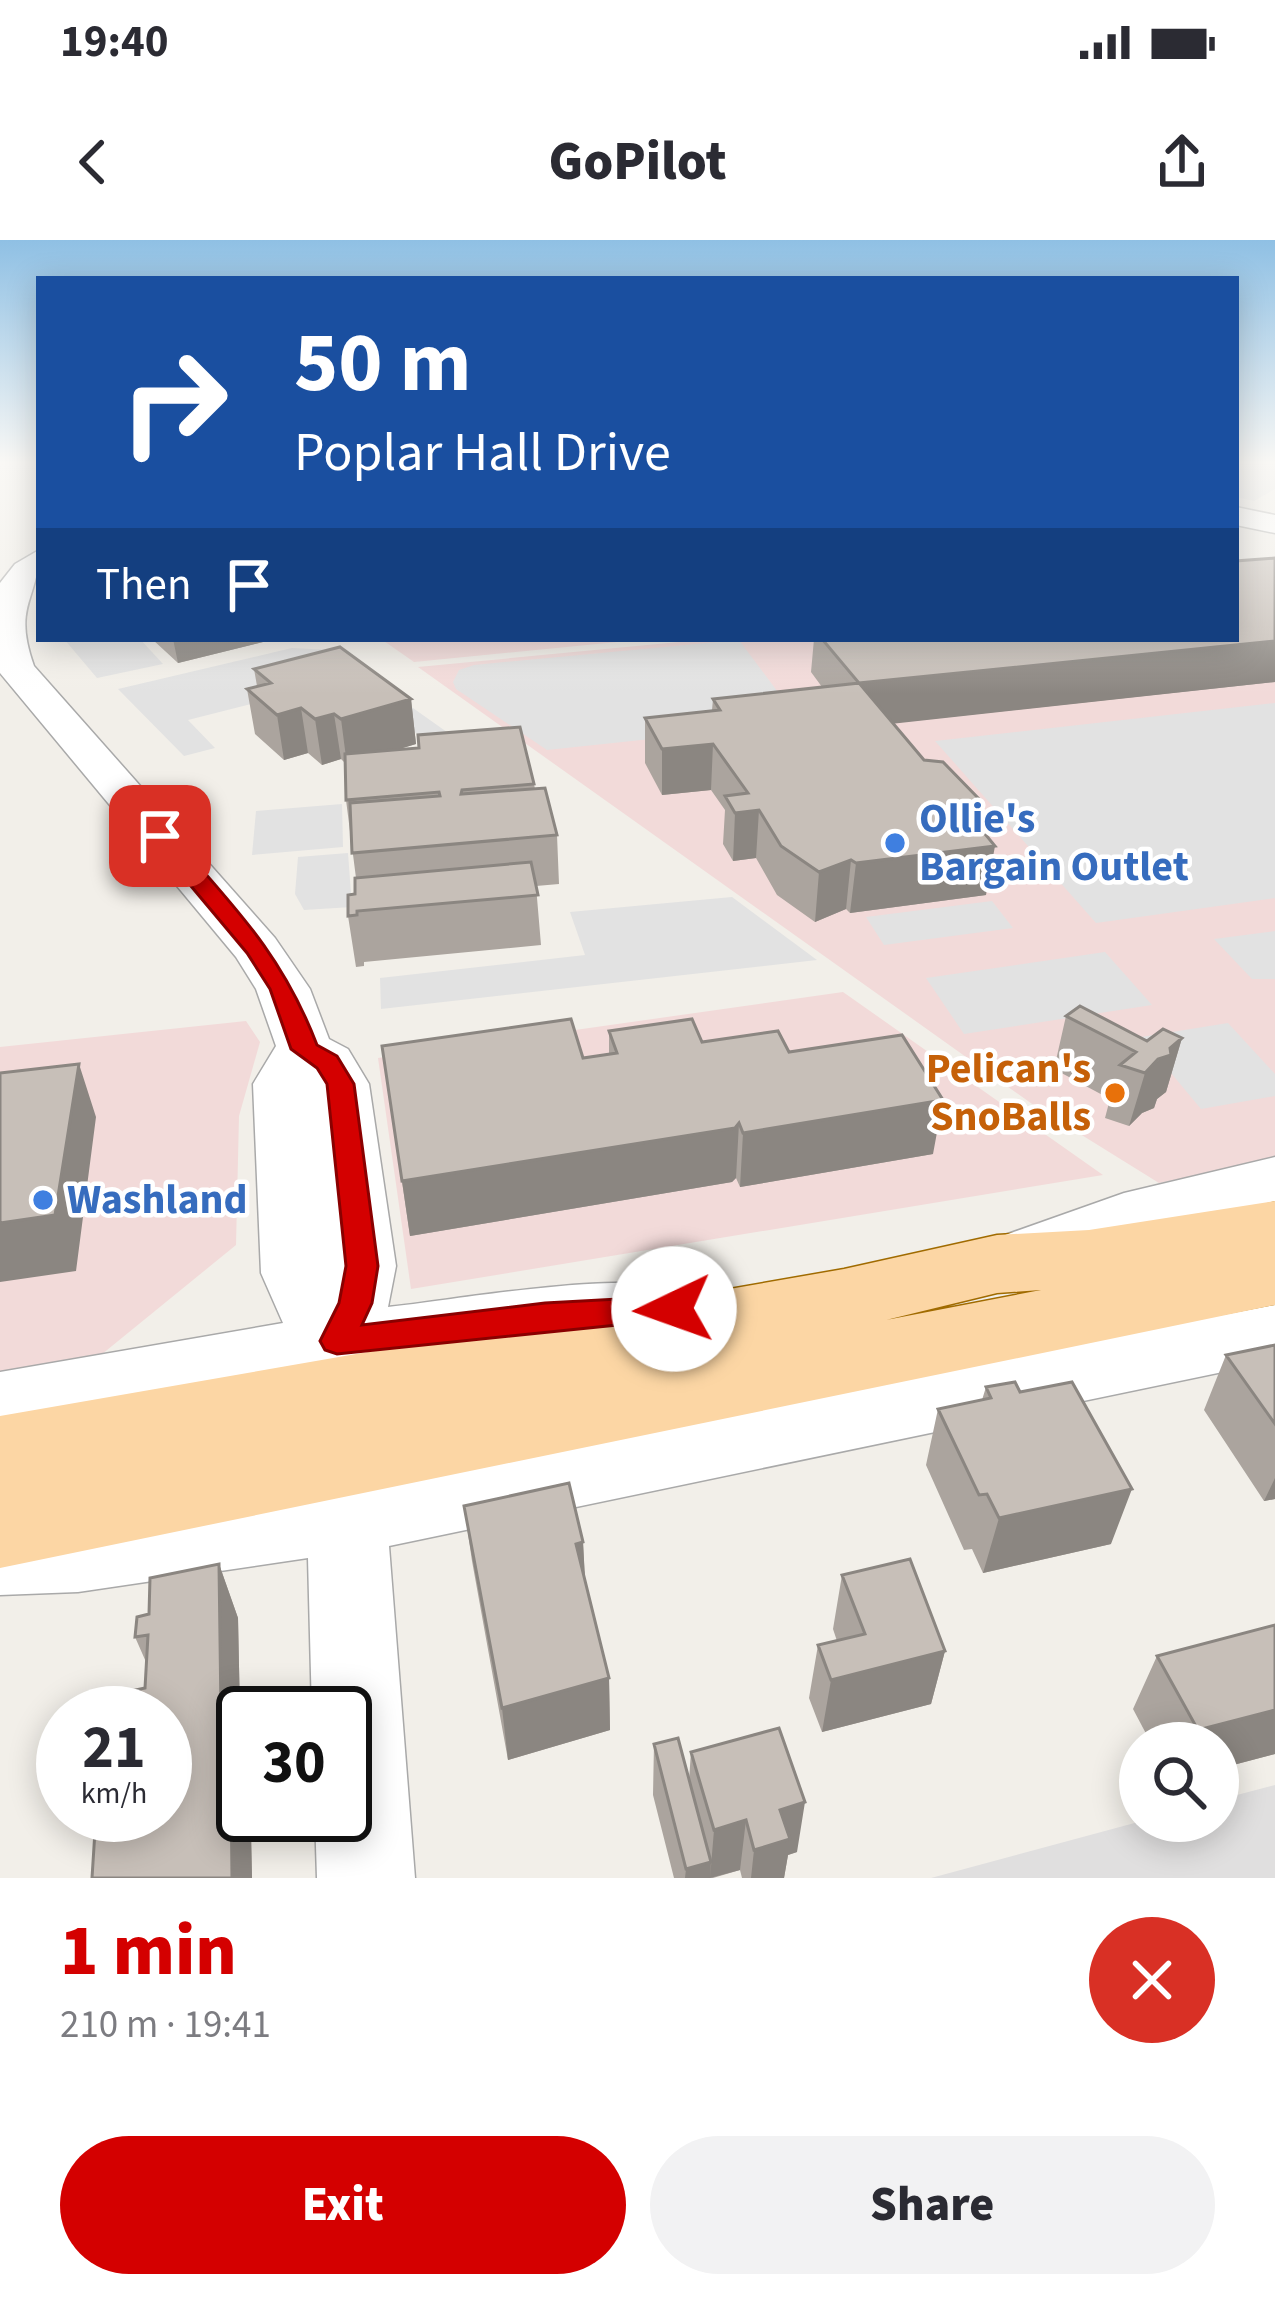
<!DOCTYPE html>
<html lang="en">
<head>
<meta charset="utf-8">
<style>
  :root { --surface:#fff; --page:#f2f2f3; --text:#2b2b33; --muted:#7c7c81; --accent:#d40000 }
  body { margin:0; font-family:"Source Sans 3",sans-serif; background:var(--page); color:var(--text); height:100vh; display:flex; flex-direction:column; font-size:45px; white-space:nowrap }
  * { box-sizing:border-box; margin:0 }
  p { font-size:39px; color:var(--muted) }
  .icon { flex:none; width:66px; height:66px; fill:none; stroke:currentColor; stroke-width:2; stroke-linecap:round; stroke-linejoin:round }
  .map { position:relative; height:1638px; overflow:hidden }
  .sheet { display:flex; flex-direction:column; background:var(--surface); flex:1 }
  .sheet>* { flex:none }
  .guide { position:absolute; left:36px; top:36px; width:1203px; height:366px; border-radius:0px; box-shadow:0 6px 30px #0003; background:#1a4fa0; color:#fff; overflow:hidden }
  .tools { position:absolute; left:1119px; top:1482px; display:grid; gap:24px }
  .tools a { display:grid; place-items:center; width:120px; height:120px; border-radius:50%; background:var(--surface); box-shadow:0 6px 30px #0003; font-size:60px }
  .speed { position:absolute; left:36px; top:1446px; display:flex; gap:24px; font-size:60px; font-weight:700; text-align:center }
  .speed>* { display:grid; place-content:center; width:156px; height:156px; border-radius:50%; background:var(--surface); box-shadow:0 6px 30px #0003; line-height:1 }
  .speed small { font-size:30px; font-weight:400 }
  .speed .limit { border:6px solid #111; border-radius:18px; background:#fff; color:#111 }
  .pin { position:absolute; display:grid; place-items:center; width:102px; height:102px; color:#fff; margin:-51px; border-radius:24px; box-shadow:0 6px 18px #0006 }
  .me { position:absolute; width:132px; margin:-66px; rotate:267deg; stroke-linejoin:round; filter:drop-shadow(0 0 9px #0008) }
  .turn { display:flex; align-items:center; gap:42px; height:252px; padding:0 60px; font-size:54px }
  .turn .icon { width:156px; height:156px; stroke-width:2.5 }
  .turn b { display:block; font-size:84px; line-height:102px }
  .then { display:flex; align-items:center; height:114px; padding:0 60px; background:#0003; gap:24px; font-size:45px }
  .round { display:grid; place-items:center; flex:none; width:126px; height:126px; border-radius:63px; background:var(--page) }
  .overview { display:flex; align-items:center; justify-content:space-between; height:204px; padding:0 60px }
  h1 { font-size:72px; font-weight:800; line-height:90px; color:var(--accent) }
  .cta { display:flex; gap:24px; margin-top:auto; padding:24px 60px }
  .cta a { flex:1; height:138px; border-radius:72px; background:var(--accent); color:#fff; font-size:48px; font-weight:800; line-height:138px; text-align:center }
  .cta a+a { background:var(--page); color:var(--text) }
  .status { display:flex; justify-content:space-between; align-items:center; height:84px; padding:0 60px; background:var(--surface); direction:ltr }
  .status svg { height:33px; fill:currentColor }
  header { display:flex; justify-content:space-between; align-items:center; height:156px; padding:0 60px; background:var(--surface); font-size:54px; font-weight:800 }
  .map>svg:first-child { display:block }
  .residential { fill:#e0dfdf }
  .commercial { fill:#f2dad9 }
  .parking { fill:#e2e2e2 }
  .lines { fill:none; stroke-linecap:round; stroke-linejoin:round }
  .minor-casing { stroke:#a9a9a9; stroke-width:3 }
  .major-casing { stroke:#a06b00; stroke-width:3 }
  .minor { fill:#fff; fill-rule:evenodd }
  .major { fill:#fcd6a4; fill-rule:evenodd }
  .wall { fill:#aba49e }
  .shaded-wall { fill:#8b8681 }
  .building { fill:#c7bfb8; stroke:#8b8681; stroke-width:3 }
  .route { fill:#d40000; stroke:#8a0000; stroke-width:3 }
  .shop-dot { fill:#3f7fe0; stroke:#fff; stroke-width:4.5 }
  .food-dot { fill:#e8710a; stroke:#fff; stroke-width:4.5 }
  .labels { text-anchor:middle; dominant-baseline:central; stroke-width:9; stroke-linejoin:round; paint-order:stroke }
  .shop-label { font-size:42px; font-weight:bold; fill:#366cbe; stroke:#fff; text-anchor:start }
  .food-label { font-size:42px; font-weight:bold; fill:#c56008; stroke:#fff; text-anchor:end }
</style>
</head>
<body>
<div class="status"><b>19:40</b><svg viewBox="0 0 49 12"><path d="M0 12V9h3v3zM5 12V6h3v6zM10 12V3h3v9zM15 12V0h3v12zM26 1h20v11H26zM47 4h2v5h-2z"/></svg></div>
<header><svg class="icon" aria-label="back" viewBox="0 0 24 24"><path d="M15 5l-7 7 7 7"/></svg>GoPilot<svg class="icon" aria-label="share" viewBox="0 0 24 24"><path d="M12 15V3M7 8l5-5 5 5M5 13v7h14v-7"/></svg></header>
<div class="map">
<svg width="1275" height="1638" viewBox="0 0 1275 1638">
  <rect width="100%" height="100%" fill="#f2efe9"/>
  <!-- residential -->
  <path class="residential" d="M1275 1545V1638H931L1142 1581H1218V1560Z"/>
  <!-- commercial -->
  <path class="commercial" d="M1275 345V920L1159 943 1035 866 418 427 710 399H1236Z
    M381 399H648L414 422Z
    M843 752 1103 935 411 1049 378 818Z
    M246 781 260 802 239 876 236 1005 96 1119 0 1142V807Z"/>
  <!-- parking -->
  <path class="parking" d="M1236 224H1275V249L1254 261 1236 257Z
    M64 399H140L163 424 97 438Z
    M739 400 801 483 547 510 456 449 453 442 459 430 474 425Z
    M292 408 331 410 485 519 454 522 346 440 188 480 215 508 184 516 118 449Z
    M1275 463V658L1096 683 935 501Z
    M342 564 343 607 252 615 256 571Z
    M348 613 352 667 304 670 295 654 298 617Z
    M732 657 817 720 381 769 380 738 585 715 570 672Z
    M992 661 1013 688 884 705 866 677Z
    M1275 691V739H1252L1214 699Z
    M1105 712 1152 765 964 794 926 738Z
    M1228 783 1275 834V856L1201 869 1141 797Z"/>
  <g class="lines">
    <!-- minor casing -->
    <g class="minor-casing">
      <path id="minor" d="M1236 267 1275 275V293L1236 285Z
        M39 310C39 361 12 364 34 426L275 698 310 749 329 799 348 809 369 844 396 1026 388 1067C463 1059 624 1029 692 1050L702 1069 692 1088 667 1096 546 1103 374 1124 383 1236 1275 1065V1121L389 1306 415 1638H317L315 1575H345V1473H312L308 1318 78 1352 0 1355V1281L78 1278 306 1247 302 1135 0 1192V1132L283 1083 261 1033 253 844 276 806 256 749 236 717 0 433V343L15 324Z
        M1275 917V961L1140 995 1015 1042 991 1034 982 1017 991 1000 1124 953Z"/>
    </g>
    <!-- major casing -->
    <g class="major-casing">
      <path id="major" d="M1275 961V1065L0 1328V1176L844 1029 997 995 1089 990ZM1041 1050 886 1080 997 1053Z"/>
    </g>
    <!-- minor -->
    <use href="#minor" class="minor"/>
    <!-- major -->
    <use href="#major" class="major"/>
  </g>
  <!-- wall -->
  <path class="wall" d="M152 399H275L178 423Z
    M814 399H1236L1275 442 893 483 924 520 981 561 980 567 988 577 985 594 986 655 850 673 846 669 815 682 777 655 756 618 733 621 723 604 725 570 711 550 662 555 645 523V478L712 470 713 459 822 447 811 432Z
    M254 429 411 459 416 504 399 509 534 544 535 549 557 595 559 644 536 646 541 705 364 722V726L356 727 348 676 355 654 356 638 346 560 345 523 341 519 322 525 308 513 284 520 255 494 247 449 257 446Z
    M1066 776 1147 801 1182 798 1166 852 1157 859 1154 868 1142 873 1129 886 1105 878 1110 859 1054 829Z
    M609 791 789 812 933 914 740 947 736 938 732 942 410 996 382 806 583 818 609 814Z
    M1275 1105V1259L1264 1261 1204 1170 1226 1115Z
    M986 1147 1020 1152 1111 1304 983 1333 972 1309 964 1310 926 1225 938 1169 982 1160Z
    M464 1266 583 1302 585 1342 609 1438 610 1490 508 1520 472 1321Z
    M219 1324 238 1378 242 1570 251 1593 252 1638H92L145 1448 146 1422 135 1397 149 1374Z
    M842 1335 945 1411 931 1464 822 1492 809 1458 818 1405 837 1401 833 1389Z
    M1275 1385V1514L1218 1529V1503H1151L1133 1469 1157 1416Z
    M654 1504 689 1540 691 1512 797 1612 788 1615 784 1638H742L740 1630 713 1638H674L653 1555Z"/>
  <!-- shaded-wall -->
  <path class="shaded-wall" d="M173 399H275L178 423Z
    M1275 401V442L854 488 859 443Z
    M411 459 416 504 347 525 341 479Z
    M301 468 308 513 284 520 277 475Z
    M334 474 341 519 322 525 315 479Z
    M713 504 711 550 662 555V509Z
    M759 570 756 618 733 621 735 573Z
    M995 606 986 655 850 673 856 623Z
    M851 620 846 669 815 682 819 632Z
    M1182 798 1166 852 1157 859 1154 868 1142 873 1129 886 1145 833Z
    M79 824 96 877 76 1031 0 1042V983Z
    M943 860 933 914 740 947 743 893Z
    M739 883 736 938 732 942 410 996 402 941Z
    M1275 1238V1259L1264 1261Z
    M1132 1249 1111 1304 983 1333 999 1278Z
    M583 1302 586 1356 576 1304Z
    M219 1324 238 1378 242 1570 251 1593 252 1638H232L222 1546Z
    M945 1411 931 1464 822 1492 831 1440Z
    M609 1438 610 1490 508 1520 502 1468Z
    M1275 1470V1514L1218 1529V1503H1192L1198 1490Z
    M805 1562 797 1612 788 1615 784 1638H751L754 1610 780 1570Z
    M746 1580 740 1630 710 1638 714 1590Z
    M711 1622 710 1638H685L686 1629Z"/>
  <!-- building -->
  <path class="building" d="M1275 318V401L859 443 924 520 943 522 981 561 975 562 988 577 972 578 995 606 856 623 851 620 819 632 781 606 759 570 735 573 725 556 748 553 713 504 662 509 645 478 720 470 713 459 859 443 822 399H1236V321Z
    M340 407 411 459 341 479 334 474 315 479 301 468 277 475 247 449 271 443 254 429Z
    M520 487 534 544 462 550 461 554 545 548 557 595 352 613 350 563 440 556 439 552 346 560 345 514 419 508 418 495Z
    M531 622 538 655 357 671V675L348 676V655L355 654V638Z
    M1080 766 1147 801 1163 789 1182 798 1170 808 1171 815 1158 819 1145 833 1120 825 1136 812 1066 776Z
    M571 779 583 818 617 813 609 791 692 779 702 802 778 791 789 812 902 795 943 860 743 893 739 883 735 888 402 941 382 806Z
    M79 824 55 975 0 983V833Z
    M1275 1105V1184L1226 1115Z
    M1015 1142 1020 1152 1072 1142 1132 1249 999 1278 987 1254 979 1255 938 1169 991 1158 986 1147Z
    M569 1243 583 1302 576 1304 609 1438 502 1468 464 1266Z
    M910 1319 945 1411 831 1440 818 1405 865 1394 842 1335Z
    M219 1324 222 1546 231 1543 232 1638H92L96 1575H165V1473H102L103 1457 145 1448 148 1395 135 1397 137 1377 149 1374 150 1338Z
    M1275 1385V1470L1198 1490 1157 1416Z
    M779 1488 805 1562 780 1570 790 1599 754 1610 746 1580 714 1590 691 1512Z
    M678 1498 711 1622 686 1629 654 1504Z"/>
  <!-- sky -->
  <linearGradient id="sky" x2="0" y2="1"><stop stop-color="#8fc0e4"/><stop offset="0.49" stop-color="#f9f8f5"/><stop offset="1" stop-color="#f9f8f5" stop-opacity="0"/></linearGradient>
  <rect width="1275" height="454" fill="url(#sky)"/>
  <!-- route -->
  <path class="route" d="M160 590 168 591C232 665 281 711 317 805L337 816 354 844 378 1026 372 1063 362 1085 545 1063 674 1056 685 1060 690 1069 685 1078 337 1114 325 1110 320 1101 339 1063 346 1026 327 844 317 828 291 809 270 749 247 713 149 596Z"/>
  <!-- markers -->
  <g class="shop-dot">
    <circle cx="895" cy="603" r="12"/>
    <circle cx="43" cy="960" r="12"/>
  </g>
  <circle class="food-dot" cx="1115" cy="853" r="12"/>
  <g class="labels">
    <!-- shop labels -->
    <g class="shop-label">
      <text x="919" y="579">Ollie's<tspan x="919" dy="48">Bargain Outlet</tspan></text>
      <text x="67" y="960">Washland</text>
    </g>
    <!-- food labels -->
    <g class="food-label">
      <text x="1091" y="829">Pelican's<tspan x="1091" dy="48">SnoBalls</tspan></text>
    </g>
  </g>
</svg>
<div class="tools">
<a><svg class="icon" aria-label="search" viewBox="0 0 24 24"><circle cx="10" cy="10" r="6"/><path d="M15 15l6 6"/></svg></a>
</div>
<div class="speed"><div>21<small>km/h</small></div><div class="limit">30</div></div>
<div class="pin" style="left:160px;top:596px;background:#d93025"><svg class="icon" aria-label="arrive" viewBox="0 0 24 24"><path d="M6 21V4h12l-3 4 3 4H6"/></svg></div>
<svg class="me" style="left:674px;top:1069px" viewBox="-20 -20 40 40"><circle r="19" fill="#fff"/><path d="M0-13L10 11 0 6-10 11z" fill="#d40000"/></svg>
<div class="guide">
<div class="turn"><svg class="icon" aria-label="right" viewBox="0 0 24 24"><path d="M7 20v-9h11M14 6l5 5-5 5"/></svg><div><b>50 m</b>Poplar Hall Drive</div></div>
<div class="then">Then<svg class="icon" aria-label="arrive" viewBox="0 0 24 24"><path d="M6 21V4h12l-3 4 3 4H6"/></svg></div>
</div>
</div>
<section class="sheet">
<div class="overview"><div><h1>1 min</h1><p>210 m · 19:41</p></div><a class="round" style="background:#d93025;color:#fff"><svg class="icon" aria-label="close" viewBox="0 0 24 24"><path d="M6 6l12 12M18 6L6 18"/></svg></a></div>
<div class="cta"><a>Exit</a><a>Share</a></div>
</section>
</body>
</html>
